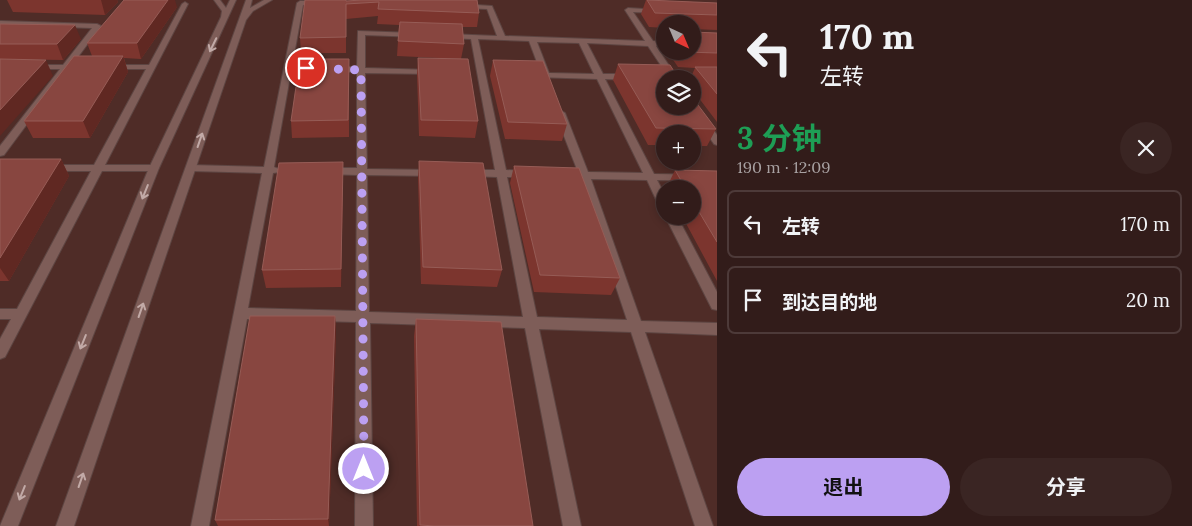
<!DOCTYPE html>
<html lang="zh">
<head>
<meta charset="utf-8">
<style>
  :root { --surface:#321c1a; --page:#3a2523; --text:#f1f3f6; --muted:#a8a1a2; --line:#4d3a39; --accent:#bca0f2 }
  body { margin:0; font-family:Lora,"Noto Sans SC",serif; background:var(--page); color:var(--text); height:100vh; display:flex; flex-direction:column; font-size:19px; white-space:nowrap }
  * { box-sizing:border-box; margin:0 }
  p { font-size:16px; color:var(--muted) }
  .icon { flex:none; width:28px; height:28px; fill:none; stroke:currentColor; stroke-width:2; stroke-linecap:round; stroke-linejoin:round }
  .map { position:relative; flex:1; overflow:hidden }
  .panel { display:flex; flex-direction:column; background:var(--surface); width:475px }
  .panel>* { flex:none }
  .top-card { background:#321c1a; color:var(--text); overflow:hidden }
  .needle { width:32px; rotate:136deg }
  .controls { position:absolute; left:656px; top:15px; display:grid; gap:10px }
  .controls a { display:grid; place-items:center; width:45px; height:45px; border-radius:50%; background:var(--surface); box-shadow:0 2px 8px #0003,0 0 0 1px var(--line); font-size:25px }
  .pin { position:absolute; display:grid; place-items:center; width:42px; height:42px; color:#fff; margin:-21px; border:2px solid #fff; border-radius:50%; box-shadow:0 1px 5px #0007 }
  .me { position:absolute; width:55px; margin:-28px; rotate:0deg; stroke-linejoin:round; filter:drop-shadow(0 0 4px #0008) }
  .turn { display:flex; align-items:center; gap:18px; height:105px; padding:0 20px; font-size:22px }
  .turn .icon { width:65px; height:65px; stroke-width:2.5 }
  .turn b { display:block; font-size:35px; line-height:42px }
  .round { display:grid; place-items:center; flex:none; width:52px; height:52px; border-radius:26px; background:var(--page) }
  .summary { display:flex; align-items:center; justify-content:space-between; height:85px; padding:0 20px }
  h1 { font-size:30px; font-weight:700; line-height:38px; color:#1e9e55 }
  .primary-button { display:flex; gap:10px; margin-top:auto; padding:10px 20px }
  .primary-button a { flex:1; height:58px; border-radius:30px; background:var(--accent); color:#111; font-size:20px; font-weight:700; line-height:58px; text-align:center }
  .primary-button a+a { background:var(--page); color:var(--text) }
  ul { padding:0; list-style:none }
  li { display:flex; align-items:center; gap:15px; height:68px; margin:0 10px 8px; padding:0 10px; border:2px solid var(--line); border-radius:8px }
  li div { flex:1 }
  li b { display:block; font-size:19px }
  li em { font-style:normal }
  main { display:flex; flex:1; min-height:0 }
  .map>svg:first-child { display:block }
  .built { fill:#4f2c27; fill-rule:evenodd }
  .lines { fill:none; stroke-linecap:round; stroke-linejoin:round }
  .street-casing { stroke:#5d4542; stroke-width:2 }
  .secondary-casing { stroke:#5d4542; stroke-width:2 }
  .street { fill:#7e5d58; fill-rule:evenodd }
  .secondary { fill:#7e5d58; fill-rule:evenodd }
  .wall { fill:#7c352e }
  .shaded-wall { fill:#602822 }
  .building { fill:#884640; stroke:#965c56 }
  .oneway { stroke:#c2aaa7 }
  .route { stroke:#bca0f2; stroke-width:9; stroke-dasharray:0 16.2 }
</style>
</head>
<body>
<main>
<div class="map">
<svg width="717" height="526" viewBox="0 0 717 526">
  <rect width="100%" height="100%" fill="#422622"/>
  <!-- built -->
  <path class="built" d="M0 0H717V526H0ZM665 24H692V51H665ZM665 79H692V106H665ZM665 134H692V161H665ZM665 189H692V216H665Z"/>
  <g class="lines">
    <!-- street casing -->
    <g class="street-casing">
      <path id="street" d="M321 1 324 3 323 4 303 5 292 66 357 67 358 31 415 33H418V37L365 35V68L433 70 437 72 433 74 365 73 367 169 435 170 440 173 435 176 367 175 369 312 523 317 497 177 468 176 463 173 468 170H495L471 39 448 38 444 36 448 34 497 36 487 9 461 8 458 6 461 4 492 6 505 36 645 41 625 10 628 8 660 10V12L658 13 633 12 653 41 665 42V46H656L678 79H670L648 46 587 43 603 74H631L635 77 631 80 605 79 654 174 717 175V181L657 180 665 195V210L659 206 647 180 591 179 641 321 717 323V335L645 332 713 526H695L631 332 539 329 581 526H563L525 328 370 323 373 526H355L356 322 247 319 209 526H191L262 173 191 171 186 168 191 165 264 167 297 3 300 1ZM478 39 529 41 541 73H535V77L597 79 643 173 588 172 565 113 560 110 555 113 578 172H565L560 175 565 178 580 179 627 320 537 317 507 177H528L533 174 528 171 506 170ZM537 42 579 43 594 74 549 73ZM291 71 357 72V168H326L321 171 326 174 357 175 356 311 248 308 273 173 280 172 281 170 274 167Z
        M185 2 188 4 105 165H154L159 168 154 171H102L5 357 0 359V339L11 319H0V309H17L91 171H49L44 168 49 165H94L146 69H111L107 67 111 65H149L182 4Z
        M0 21 97 24 101 26 72 65 75 67 74 69H68L4 155 0 156V146L60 69H0V65H63L92 28 0 25Z
        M692 103 695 104 717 135V145L714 144 688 106H692Z
        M665 216H677L717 292V310L712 309Z"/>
    </g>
    <!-- secondary casing -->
    <g class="secondary-casing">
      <path id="secondary" d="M214 0H220L226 8 230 0H236L159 168 18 526H0L149 168 221 17 222 11Z
        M246 0H252L250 8 264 0H272L253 11 246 20 74 526H56Z"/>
    </g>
    <!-- street -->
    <use href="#street" class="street"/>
    <!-- secondary -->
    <use href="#secondary" class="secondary"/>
  </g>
  <!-- wall -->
  <path class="wall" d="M7 0H117L118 2 105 15 13 12Z
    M362 0 479 13 477 27H462L464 44 461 59 397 56 399 25 377 24 378 16 346 19V53H301L300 38 346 1Z
    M646 0 717 3V30L692 29V24H665V28L649 27 641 14Z
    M177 7 141 59 124 58 128 72 90 138H33L24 121 92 56 87 43Z
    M0 24 81 39 63 60 0 59Z
    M717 33V122L692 89V79H690L695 68 678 67 667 51H692Z
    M418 58 478 121 475 138 419 136 417 74Z
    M349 59V137L292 138 291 121Z
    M493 60 567 124 562 141 505 139 490 76Z
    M618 64 716 129 707 146H692V134H665V145H648L613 80Z
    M0 159H61L69 176 9 281H0Z
    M419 161 502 270 497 287 421 284 418 178Z
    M514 166 620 278 611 295 534 292 510 183Z
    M675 170 717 171V281L682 216H692V189H667V187Z
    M343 180 341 287 266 288 262 270Z
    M335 316 336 333 329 526H218L215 520Z
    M416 319 533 526H417L414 336Z"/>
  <!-- shaded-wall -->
  <path class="shaded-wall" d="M101 0H117L118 2 105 15Z
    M168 0H175L177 7 141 59 137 43Z
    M75 25 81 39 63 60 57 44Z
    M123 56 128 72 90 138 83 121Z
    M46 60 53 76 0 136V110Z
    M61 159 69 176 9 281 0 268V258Z
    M343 162V180L341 287V269Z
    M335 316 336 333 329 526 328 519Z"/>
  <!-- building -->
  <path class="building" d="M124 0H168L137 43H87Z
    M305 0H346V1L362 0H477L479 13 378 9 379 2 346 4V37L300 38Z
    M647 0 717 3V15L655 13Z
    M400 22 462 24 464 44 398 41Z
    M0 24 75 25 57 44H0Z
    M692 32 717 33V53L685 52 692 51Z
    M74 56H123L83 121H24Z
    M418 58 468 59 478 121 421 120Z
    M0 59 46 60 0 110Z
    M300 59H349L348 120 291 121Z
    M493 60 543 61 567 124 508 122Z
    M618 64 670 65 679 79H665V106H692V97L716 129 656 128Z
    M695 67H717V94Z
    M0 159H61L0 258Z
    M419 161 483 163 502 270 423 267Z
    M343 162 341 269 262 270 279 163Z
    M514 166 579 168 620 278 540 275Z
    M675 170 717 171V242L692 200V189H686Z
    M250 316H335L328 519 215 520Z
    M416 319 501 322 533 526H435L420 525Z"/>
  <!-- one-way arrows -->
  <defs><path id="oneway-shaft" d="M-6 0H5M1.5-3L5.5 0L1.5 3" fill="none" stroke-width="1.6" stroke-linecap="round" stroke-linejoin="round" transform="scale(1.25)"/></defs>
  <g class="oneway">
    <use href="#oneway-shaft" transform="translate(213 45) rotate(116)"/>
    <use href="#oneway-shaft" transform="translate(200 140) rotate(-71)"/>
    <use href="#oneway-shaft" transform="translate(145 192) rotate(112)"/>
    <use href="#oneway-shaft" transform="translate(141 310) rotate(-71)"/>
    <use href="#oneway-shaft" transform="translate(83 342) rotate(112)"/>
    <use href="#oneway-shaft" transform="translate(81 480) rotate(-71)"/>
    <use href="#oneway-shaft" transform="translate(22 493) rotate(112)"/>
  </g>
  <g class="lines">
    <!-- route -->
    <path class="route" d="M306 68 361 70 364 469"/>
  </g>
</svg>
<div class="controls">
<a><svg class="needle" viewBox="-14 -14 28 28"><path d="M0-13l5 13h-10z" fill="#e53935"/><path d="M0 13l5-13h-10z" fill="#a8a1a2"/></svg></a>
<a><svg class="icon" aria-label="layers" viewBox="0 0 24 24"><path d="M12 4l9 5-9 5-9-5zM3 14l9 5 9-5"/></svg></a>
<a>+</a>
<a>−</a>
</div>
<div class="pin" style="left:306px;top:68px;background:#d93025"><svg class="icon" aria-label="arrive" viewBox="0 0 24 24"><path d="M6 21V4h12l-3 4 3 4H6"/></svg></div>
<svg class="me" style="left:364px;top:469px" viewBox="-20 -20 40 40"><circle r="17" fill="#bca0f2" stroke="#fff" stroke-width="3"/><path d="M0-11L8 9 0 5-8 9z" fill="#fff"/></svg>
</div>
<section class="panel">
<div class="top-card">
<div class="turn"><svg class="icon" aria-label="left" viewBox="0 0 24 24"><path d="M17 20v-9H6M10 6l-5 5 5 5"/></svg><div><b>170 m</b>左转</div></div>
</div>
<div class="summary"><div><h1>3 分钟</h1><p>190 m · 12:09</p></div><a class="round"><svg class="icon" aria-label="close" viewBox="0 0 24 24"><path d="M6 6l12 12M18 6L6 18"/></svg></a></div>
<ul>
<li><svg class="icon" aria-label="left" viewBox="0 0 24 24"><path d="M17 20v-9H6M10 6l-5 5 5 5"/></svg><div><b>左转</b></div><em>170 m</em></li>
<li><svg class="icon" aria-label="arrive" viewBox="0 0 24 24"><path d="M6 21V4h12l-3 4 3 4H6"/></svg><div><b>到达目的地</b></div><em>20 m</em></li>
</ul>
<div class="primary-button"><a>退出</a><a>分享</a></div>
</section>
</main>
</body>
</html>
